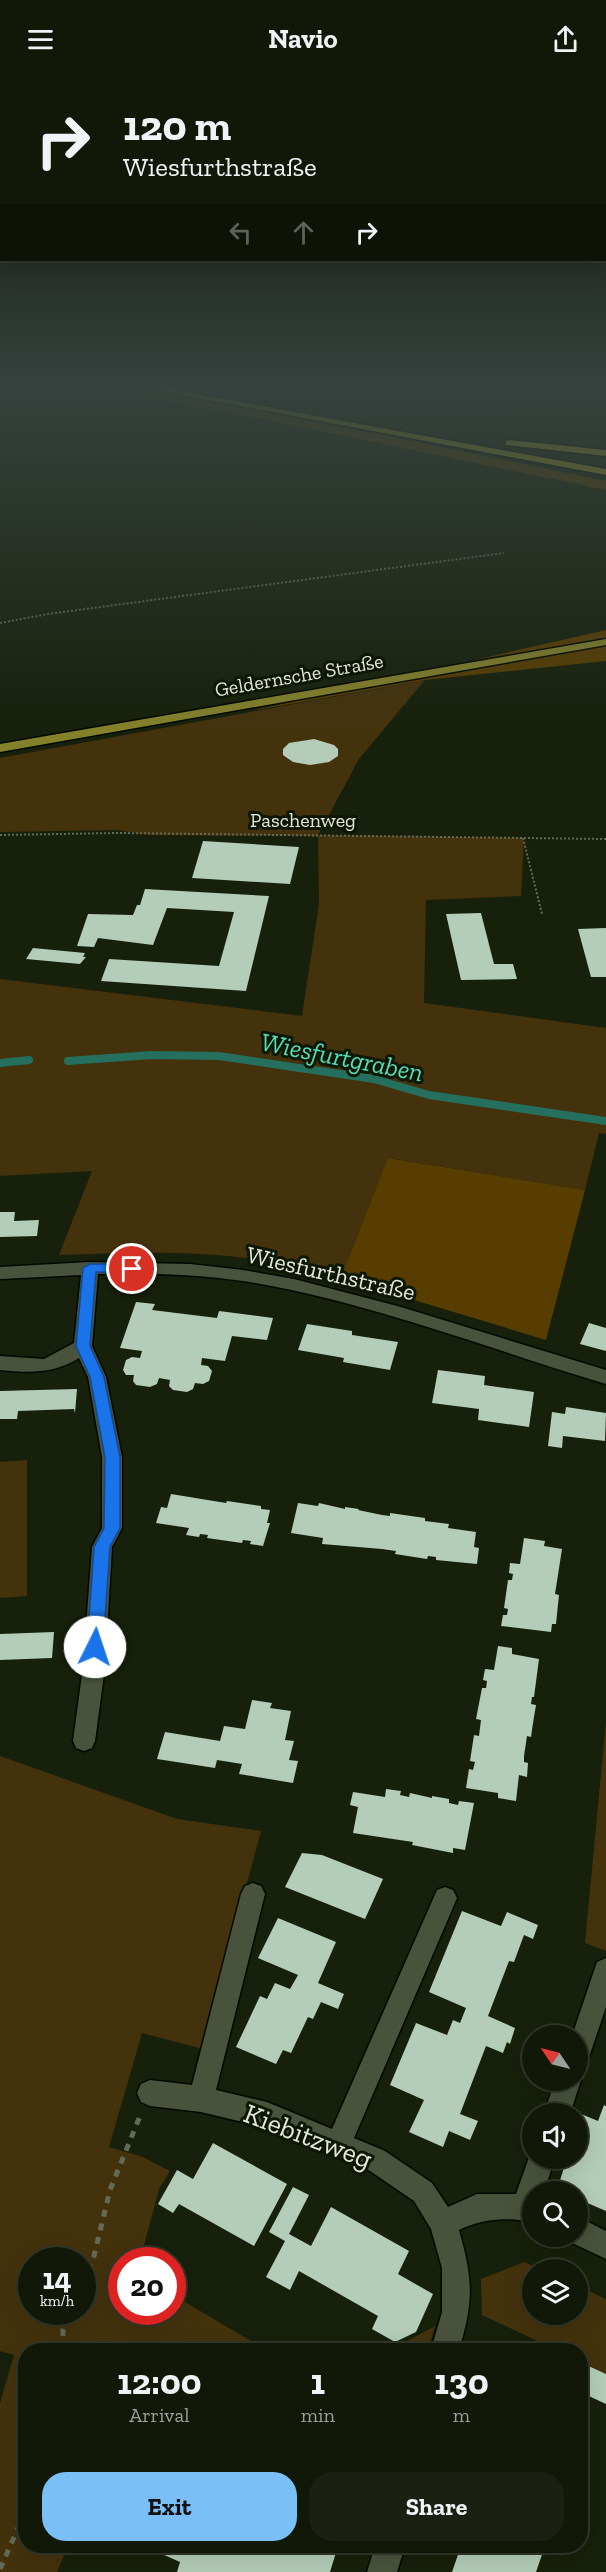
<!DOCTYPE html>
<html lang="en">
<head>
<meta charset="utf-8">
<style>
  :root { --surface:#111808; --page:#1a2112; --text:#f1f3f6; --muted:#9ca09c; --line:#303729; --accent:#7abff8 }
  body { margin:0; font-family:"Zilla Slab",serif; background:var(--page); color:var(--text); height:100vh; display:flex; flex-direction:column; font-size:22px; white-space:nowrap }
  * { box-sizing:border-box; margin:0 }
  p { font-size:20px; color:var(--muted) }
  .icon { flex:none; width:33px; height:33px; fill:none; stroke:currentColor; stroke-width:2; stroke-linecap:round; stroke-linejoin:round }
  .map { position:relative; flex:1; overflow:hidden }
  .details { position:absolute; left:18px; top:2265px; width:570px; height:210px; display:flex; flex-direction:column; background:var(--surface); border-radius:24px; box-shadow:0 6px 24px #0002,0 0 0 2px var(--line) }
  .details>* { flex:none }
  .top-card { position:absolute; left:0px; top:0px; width:606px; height:183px; box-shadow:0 6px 24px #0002,0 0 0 2px var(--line); background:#111808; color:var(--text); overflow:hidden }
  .needle { width:39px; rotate:305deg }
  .fabs { position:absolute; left:522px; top:1947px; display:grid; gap:12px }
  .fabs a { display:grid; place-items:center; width:66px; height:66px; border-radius:50%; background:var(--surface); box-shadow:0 6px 24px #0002,0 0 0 2px var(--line); font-size:30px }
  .speed { position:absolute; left:18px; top:2169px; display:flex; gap:12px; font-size:30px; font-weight:700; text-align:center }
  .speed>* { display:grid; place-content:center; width:78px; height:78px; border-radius:50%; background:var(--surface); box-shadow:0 6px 24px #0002,0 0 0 2px var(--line); line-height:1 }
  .speed small { font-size:15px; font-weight:400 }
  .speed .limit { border:9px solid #d22; background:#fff; color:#111 }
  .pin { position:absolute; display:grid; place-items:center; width:51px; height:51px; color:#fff; margin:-26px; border:3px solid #fff; border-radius:50%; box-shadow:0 2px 6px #0007 }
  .me { position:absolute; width:66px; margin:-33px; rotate:4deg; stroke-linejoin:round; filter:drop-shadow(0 0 4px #0008) }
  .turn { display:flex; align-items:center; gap:21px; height:126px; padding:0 24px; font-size:27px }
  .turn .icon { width:78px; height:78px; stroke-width:2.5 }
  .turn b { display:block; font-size:42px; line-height:51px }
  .lanes { display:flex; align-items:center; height:57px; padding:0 24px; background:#0003; justify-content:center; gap:30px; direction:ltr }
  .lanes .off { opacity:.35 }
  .eta { display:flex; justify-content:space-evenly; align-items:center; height:102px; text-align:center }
  .eta b { font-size:36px; font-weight:800; line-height:42px }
  .cta { display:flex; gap:12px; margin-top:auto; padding:12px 24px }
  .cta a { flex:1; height:69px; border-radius:24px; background:var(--accent); color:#111; font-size:24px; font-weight:800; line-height:69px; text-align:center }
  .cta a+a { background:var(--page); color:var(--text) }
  header { display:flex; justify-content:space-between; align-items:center; height:78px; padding:0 24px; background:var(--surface); font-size:27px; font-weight:800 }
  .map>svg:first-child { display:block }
  .green { fill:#44320d; fill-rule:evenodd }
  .forest { fill:#583d01 }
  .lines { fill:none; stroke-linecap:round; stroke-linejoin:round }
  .stream { stroke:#246f5e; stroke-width:8 }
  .building { fill:#b3cdb8 }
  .minor-casing { stroke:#040900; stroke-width:3 }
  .major-casing { stroke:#040900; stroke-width:3 }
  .highway-casing { stroke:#040900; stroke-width:3 }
  .path-far1 { stroke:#636b58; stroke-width:2; stroke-dasharray:2 2; stroke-linecap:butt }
  .path { stroke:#636b58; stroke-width:5; stroke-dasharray:7 7; stroke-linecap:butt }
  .minor { fill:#49533b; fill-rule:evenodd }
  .major { fill:#84812b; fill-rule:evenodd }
  .highway { fill:#aba021; fill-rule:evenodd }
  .route { fill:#1a73e8; stroke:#114b97; stroke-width:1.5 }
  .labels { text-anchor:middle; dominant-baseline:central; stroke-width:6; stroke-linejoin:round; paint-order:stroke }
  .far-street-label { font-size:20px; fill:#e1e7d9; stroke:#0e1703 }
  .street-label { font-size:24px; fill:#e1e7d9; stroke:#0e1703 }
  .water-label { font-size:26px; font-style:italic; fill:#54ddbd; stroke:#0e1703 }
  .near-street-label { font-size:28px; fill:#e1e7d9; stroke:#0e1703 }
</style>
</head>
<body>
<header><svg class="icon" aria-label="menu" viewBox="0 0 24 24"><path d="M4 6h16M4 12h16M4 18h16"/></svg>Navio<svg class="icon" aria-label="share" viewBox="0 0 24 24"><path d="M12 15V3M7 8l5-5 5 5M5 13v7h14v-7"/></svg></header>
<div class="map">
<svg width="606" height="2494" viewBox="0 0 606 2494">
  <rect width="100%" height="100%" fill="#17200a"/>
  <!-- green -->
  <path class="green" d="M425 602 359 681 318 757 524 760 521 818 426 822 424 925 606 950V1056L599 1055 585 1112 389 1080 341 1200C310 1193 278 1184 247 1180 184 1172 122 1175 59 1177L92 1093 0 1098V901L302 938 319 826 318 758 149 757 117 752 0 754V680Z
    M27 1382V1518L0 1520V1384Z
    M606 1643V1873L585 1865Z
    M0 1678 177 1741 261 1753 245 1812 222 1976 142 1955 109 2069 143 2079 170 2093 159 2111 140 2182H122V2234H172L173 2217 266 2272H26V2468H68L57 2494H0V2325L14 2277 0 2273ZM32 2182H82V2234H32Z
    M524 2184 540 2191 532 2192V2236H578V2208L606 2221V2296L581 2284 580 2272H557L482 2237 481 2201Z
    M435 2248 428 2272H391Z"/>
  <!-- forest -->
  <path class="forest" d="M61 304H94L316 343 606 403V412L238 336Z
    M606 552V583L425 602 251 633Z
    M388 1080 585 1112 546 1262 341 1200Z"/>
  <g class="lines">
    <!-- stream -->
    <path class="stream" d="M68 983 152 977 219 978 374 1001 429 1017 606 1043
      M0 985 29 982"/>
  </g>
  <!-- building -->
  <path class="building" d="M314 661 334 667 338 671V678L329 684 310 687 293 684 283 677V671L289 665Z
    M203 763 299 769 290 806 192 800Z
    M145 811 269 818 246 913 101 903 109 881 219 888 234 834 167 830 153 867 98 860 94 869 77 868 88 836 133 837 137 827H140Z
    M481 835 494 886H513L517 901 461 902 446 836Z
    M606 850V899H591L578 851Z
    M33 870 85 875 83 879H86L80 886 26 881Z
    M0 1134H15L14 1143 39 1142 37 1158 0 1159Z
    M136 1224 155 1226 152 1232 217 1240 219 1233 273 1240 267 1262 232 1258 225 1283 202 1280 201 1287 208 1288 212 1293 209 1303 203 1306 195 1305 193 1311 187 1314 173 1312 169 1308 170 1302 159 1300 157 1306 150 1309 136 1307 133 1303 134 1297H126L123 1292 126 1282 132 1279 140 1280 142 1273 120 1270Z
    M589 1245 606 1250V1273L580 1266Z
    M307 1246 352 1253V1257L398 1264 390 1292 343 1284 344 1280 298 1272Z
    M438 1292 485 1298 484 1307 534 1314 529 1349 478 1342 479 1331 432 1325Z
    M77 1311 75 1335 74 1331 18 1333 17 1341H0V1313Z
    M566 1329 606 1335 605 1363 563 1358 562 1370 548 1368 552 1334 565 1336Z
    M171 1416 226 1425 227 1423 261 1428V1431L270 1432 267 1445H270L263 1468 250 1466 251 1463 243 1462 242 1465 207 1460 208 1457 200 1456 199 1459 186 1457 189 1450 156 1445 161 1429 167 1430Z
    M298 1425 318 1428 319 1425 345 1431V1429L359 1431 358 1432 382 1437 390 1438V1435L425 1440V1443L449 1446 448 1450 476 1454 474 1469 479 1470 477 1486 436 1482V1479L428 1478 427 1481 395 1476 396 1473 382 1471 322 1466 323 1460 291 1455Z
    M524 1460 545 1463 544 1468 562 1471 555 1516 559 1517 556 1546H552L551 1554 501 1548 503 1537H507L508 1531 504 1530 508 1502H512L513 1496 509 1495 510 1485 520 1486Z
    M54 1554 52 1580 0 1582V1556Z
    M498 1568 512 1570V1576L539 1581 534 1619H532L531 1626 536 1627 533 1645 531 1659 527 1658 524 1678V1684L528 1685 527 1699 519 1697 516 1723 498 1720V1715L466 1710 469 1691 473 1692 475 1684 470 1683 474 1657 479 1658 481 1642 476 1641 482 1610H486L487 1603 483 1602 485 1591 494 1592Z
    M252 1622 272 1625 270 1630 291 1633 285 1662 294 1663 289 1682 298 1683 293 1705 239 1696 242 1686 217 1682 215 1690 157 1681 165 1654 220 1663 224 1648 245 1651Z
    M386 1711 401 1713 400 1717 409 1719 410 1715 432 1720V1718L449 1721V1725L458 1727 459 1723 474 1725 465 1772 453 1770V1775L412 1767 413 1764 353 1755 358 1729 350 1727 353 1714 385 1719Z
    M302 1775 322 1777 383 1801 365 1841 285 1809Z
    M462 1833 501 1848 507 1834 538 1847 533 1861 524 1857 514 1884 509 1883 488 1938 515 1950 510 1966 507 1964 503 1975 486 1968 460 2036 478 2043 470 2062 449 2053 443 2069 409 2054 424 2022 390 2007 416 1945 447 1957 453 1942 460 1945 466 1930 429 1914Z
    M278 1840 336 1864 318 1905 344 1916 338 1931 321 1924 313 1941 308 1939 291 1975 283 1972 276 1986 236 1969 260 1918 267 1921 275 1905 290 1911 298 1897 258 1880Z
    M604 2027 606 2028V2133L578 2121V2114L557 2112 567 2080H578V2047L581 2036 598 2043Z
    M213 2065 287 2106 254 2168 179 2126 173 2135 158 2126 177 2092 193 2101Z
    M293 2109 309 2117 289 2156 311 2168 331 2129 409 2173 398 2196 433 2216 416 2254 395 2264 372 2251 378 2238 299 2193 290 2212 266 2199 285 2163 269 2154Z
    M580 2284 606 2296V2326L580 2314Z
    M144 2468H338L330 2494H177L180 2484Z
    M461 2468H545L536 2494H452Z"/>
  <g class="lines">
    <!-- minor casing -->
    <g class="minor-casing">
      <path id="minor" d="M90 1184 190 1186 243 1192 294 1201 401 1229 606 1292V1306C486 1270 367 1223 243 1203 195 1196 147 1195 98 1196L92 1268 106 1299 122 1379V1450L112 1469 105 1589 95 1663 92 1670 84 1673 76 1670 73 1663 83 1589 92 1469 102 1450V1379L88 1299 79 1280C53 1296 30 1295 0 1292V1278L44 1281 74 1265 81 1197 0 1201V1189Z
        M253 1805 261 1808 265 1816 216 2012 267 2024 332 2051 437 1812 445 1809 453 1812 457 1820 354 2060 385 2073 432 2105 448 2129 477 2116H516L532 2071V2080H555L544 2114H532V2145C509 2138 481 2141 459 2152 473 2202 474 2222 459 2272H431L442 2234V2190L431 2151 414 2123 367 2091 267 2050 201 2034 150 2028 141 2024 137 2015 141 2006 150 2002 192 2007 241 1816 245 1808Z
        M606 1880V1929L587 1985 578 1988V1958H572L597 1884Z
        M578 1994 581 2002 570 2036H544L555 2002H578Z
        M578 2139 606 2153V2181L568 2163 567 2158H578Z
        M375 2468H405L397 2494H367Z"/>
    </g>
    <!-- major casing -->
    <g class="major-casing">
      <path id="major" d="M606 561V567L0 674V666Z"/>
    </g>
    <!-- highway casing -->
    <g class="highway-casing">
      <path id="highway" d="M113 304H132L606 391V397Z
        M509 362 606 372V378L506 367V363Z"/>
    </g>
    <!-- path-far1 -->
    <path class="path-far1" d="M0 545 48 536 504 475
      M0 757 118 755 606 761
      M523 760 542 836"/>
    <!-- path -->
    <path class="path" d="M82 2205 94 2178 110 2112 140 2038
      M63 2272V2252L71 2234
      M0 2491 26 2432"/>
    <!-- minor -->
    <use href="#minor" class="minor"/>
    <!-- major -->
    <use href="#major" class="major"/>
    <!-- highway -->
    <use href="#highway" class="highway"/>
  </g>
  <!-- sky -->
  <linearGradient id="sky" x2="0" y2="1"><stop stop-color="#0d1206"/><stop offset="0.47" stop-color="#36423e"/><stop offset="1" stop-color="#36423e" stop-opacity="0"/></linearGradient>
  <rect width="606" height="653" fill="url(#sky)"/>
  <!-- route -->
  <path class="route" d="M90 1186H132L139 1191 132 1195 96 1194 90 1268 104 1299 120 1379V1450L110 1469 103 1569 101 1574 95 1576 90 1574 87 1569 94 1469 104 1450 105 1379 90 1299 76 1268 83 1190Z"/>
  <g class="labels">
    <!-- far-street labels -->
    <g class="far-street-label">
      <text transform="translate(299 597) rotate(-10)">Geldernsche Straße</text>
      <text x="303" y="742">Paschenweg</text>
    </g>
    <!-- street labels -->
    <g class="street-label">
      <text transform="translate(331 1195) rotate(13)">Wiesfurthstraße</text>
    </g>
    <!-- water labels -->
    <g class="water-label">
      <text transform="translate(342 979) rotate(11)">Wiesfurtgraben</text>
    </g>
    <!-- near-street labels -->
    <g class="near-street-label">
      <text transform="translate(308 2058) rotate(21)">Kiebitzweg</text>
    </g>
  </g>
</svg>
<div class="fabs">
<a><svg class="needle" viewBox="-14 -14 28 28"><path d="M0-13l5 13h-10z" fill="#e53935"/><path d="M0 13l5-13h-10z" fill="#9ca09c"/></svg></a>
<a><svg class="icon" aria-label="sound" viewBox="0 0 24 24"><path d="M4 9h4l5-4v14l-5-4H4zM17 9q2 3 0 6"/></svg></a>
<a><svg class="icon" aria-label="search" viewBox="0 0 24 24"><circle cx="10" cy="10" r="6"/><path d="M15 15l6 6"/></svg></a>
<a><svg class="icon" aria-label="layers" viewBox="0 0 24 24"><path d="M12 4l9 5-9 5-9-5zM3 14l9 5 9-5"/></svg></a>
</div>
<div class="speed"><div>14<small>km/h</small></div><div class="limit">20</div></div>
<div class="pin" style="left:132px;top:1191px;background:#d93025"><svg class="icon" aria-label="arrive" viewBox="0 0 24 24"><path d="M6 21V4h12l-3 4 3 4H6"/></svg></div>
<svg class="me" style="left:95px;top:1569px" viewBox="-20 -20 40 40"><circle r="19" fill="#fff"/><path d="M0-13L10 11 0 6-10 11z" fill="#1a73e8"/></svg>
<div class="top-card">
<div class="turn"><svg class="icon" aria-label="right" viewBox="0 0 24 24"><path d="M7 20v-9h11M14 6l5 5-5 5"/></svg><div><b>120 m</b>Wiesfurthstraße</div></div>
<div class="lanes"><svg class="icon off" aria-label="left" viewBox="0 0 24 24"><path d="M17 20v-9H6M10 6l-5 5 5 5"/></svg><svg class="icon off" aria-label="ahead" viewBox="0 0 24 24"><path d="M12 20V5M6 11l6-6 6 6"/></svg><svg class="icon" aria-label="right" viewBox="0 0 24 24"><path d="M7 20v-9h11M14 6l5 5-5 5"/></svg></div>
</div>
<section class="details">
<div class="eta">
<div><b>12:00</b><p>Arrival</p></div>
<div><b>1</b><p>min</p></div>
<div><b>130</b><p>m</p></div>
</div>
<div class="cta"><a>Exit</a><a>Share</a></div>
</section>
</div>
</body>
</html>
